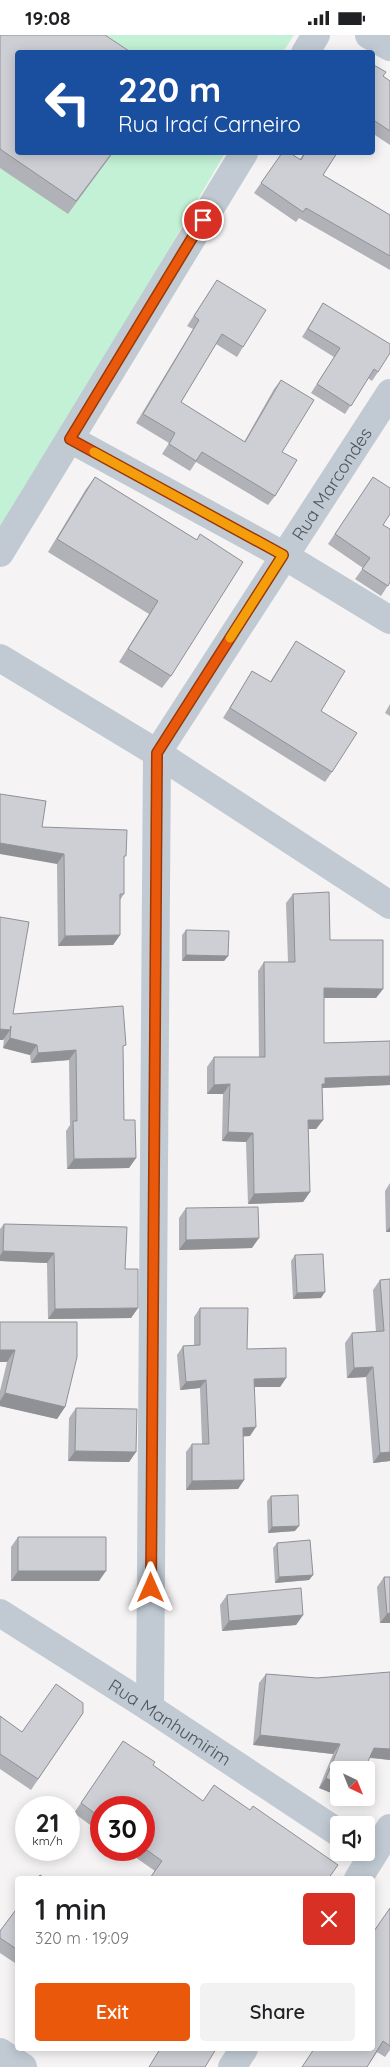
<!DOCTYPE html>
<html lang="en">
<head>
<meta charset="utf-8">
<style>
  :root { --surface:#fff; --page:#f2f2f2; --text:#202124; --muted:#757577; --accent:#ea580c }
  body { margin:0; font-family:Quicksand,sans-serif; background:var(--page); color:var(--text); height:100vh; display:flex; flex-direction:column; font-size:19px; white-space:nowrap }
  * { box-sizing:border-box; margin:0 }
  p { font-size:16px; color:var(--muted) }
  .icon { flex:none; width:28px; height:28px; fill:none; stroke:currentColor; stroke-width:2; stroke-linecap:round; stroke-linejoin:round }
  .map { position:relative; flex:1; overflow:hidden }
  .side { position:absolute; left:15px; top:1841px; width:360px; height:175px; display:flex; flex-direction:column; background:var(--surface); border-radius:5px; box-shadow:0 2px 12px #0003 }
  .side>* { flex:none }
  .guide { position:absolute; left:15px; top:15px; width:360px; height:105px; border-radius:5px; box-shadow:0 2px 12px #0003; background:#1a4fa0; color:#fff; overflow:hidden }
  .needle { width:32px; rotate:137deg }
  .buttons { position:absolute; left:330px; top:1726px; display:grid; gap:10px }
  .buttons a { display:grid; place-items:center; width:45px; height:45px; border-radius:5px; background:var(--surface); box-shadow:0 2px 12px #0003; font-size:25px }
  .speed { position:absolute; left:15px; top:1761px; display:flex; gap:10px; font-size:25px; font-weight:700; text-align:center }
  .speed>* { display:grid; place-content:center; width:65px; height:65px; border-radius:50%; background:var(--surface); box-shadow:0 2px 12px #0003; line-height:1 }
  .speed small { font-size:12px; font-weight:400 }
  .speed .limit { border:8px solid #d22; background:#fff; color:#111 }
  .pin { position:absolute; display:grid; place-items:center; width:42px; height:42px; color:#fff; margin:-21px; border:2px solid #fff; border-radius:50%; box-shadow:0 1px 5px #0007 }
  .me { position:absolute; width:55px; margin:-28px; rotate:0deg; stroke-linejoin:round; filter:drop-shadow(0 0 4px #0008) }
  .turn { display:flex; align-items:center; gap:18px; height:105px; padding:0 20px; font-size:22px }
  .turn .icon { width:65px; height:65px; stroke-width:2.5 }
  .turn b { display:block; font-size:35px; line-height:42px }
  .round { display:grid; place-items:center; flex:none; width:52px; height:52px; border-radius:5px; background:var(--page) }
  .overview { display:flex; align-items:center; justify-content:space-between; height:85px; padding:0 20px }
  h1 { font-size:30px; font-weight:600; line-height:38px }
  .action { display:flex; gap:10px; margin-top:auto; padding:10px 20px }
  .action a { flex:1; height:58px; border-radius:5px; background:var(--accent); color:#fff; font-size:20px; font-weight:600; line-height:58px; text-align:center }
  .action a+a { background:var(--page); color:var(--text) }
  .status { display:flex; justify-content:space-between; align-items:center; height:35px; padding:0 25px; background:var(--surface); direction:ltr }
  .status svg { height:14px; fill:currentColor }
  .map>svg:first-child { display:block }
  .green { fill:#c3f1d5 }
  .lines { fill:none; stroke-linecap:round; stroke-linejoin:round }
  .minor { stroke:#c1cad2; stroke-width:28 }
  .wall { fill:#b0b2b7 }
  .shaded-wall { fill:#909195 }
  .building { fill:#cdcfd5; stroke:#909195 }
  .route-casing { stroke:#983908; stroke-width:12 }
  .route { stroke:#ea580c; stroke-width:9 }
  .slow { stroke:#f59e0b; stroke-width:9 }
  .labels { text-anchor:middle; dominant-baseline:central; stroke-width:4; stroke-linejoin:round; paint-order:stroke }
  .street-label { font-size:18px; fill:#4a5661; stroke:#fff }
</style>
</head>
<body>
<div class="status"><b>19:08</b><svg viewBox="0 0 49 12"><path d="M0 12V9h3v3zM5 12V6h3v6zM10 12V3h3v9zM15 12V0h3v12zM26 1h20v11H26zM47 4h2v5h-2z"/></svg></div>
<div class="map">
<svg width="390" height="2032" viewBox="0 0 390 2032">
  <rect width="100%" height="100%" fill="#f5f3f3"/>
  <!-- green -->
  <path class="green" d="M0 0H294L283 17 18 18V118H225L0 503Z"/>
  <g class="lines">
    <!-- minor -->
    <g class="minor">
      <path d="M369 0 390 12"/>
      <path d="M305 18 316 0"/>
      <path d="M70 404 283 520 390 585"/>
      <path d="M0 518 244 118"/>
      <path d="M0 623 157 718 390 870"/>
      <path id="s1" d="M0 1578 150 1673 339 1798"/>
      <path id="s2" d="M150 1673 157 718 390 358"/>
      <path d="M358 1844 390 1793"/>
      <path d="M0 2017 23 2032"/>
      <path d="M232 2032 244 2014"/>
    </g>
  </g>
  <!-- wall -->
  <path class="wall" d="M0 0 113 118 68 179 0 133Z
    M372 29 383 41 390 46V110L372 98Z
    M282 118 300 124 304 118H337L323 140 390 180V235L299 183 296 187 254 158Z
    M217 245 243 312 237 322 216 309 181 367 244 407 274 354 281 345 282 417 275 461 268 470 196 427 190 436 162 419 169 408 136 388 193 294 187 291Z
    M323 268 378 337 372 346 368 343 345 379 311 358 334 322 302 302Z
    M95 442 197 505 171 641 162 653 119 627 149 579 48 517 86 454Z
    M373 442 383 490 390 547 381 561 355 544 363 533 328 509Z
    M296 606 321 676 332 737 325 747 223 683 252 636 270 647Z
    M390 669V681L385 678Z
    M42 792 124 824V859L120 865V900L113 910 58 911 57 829Z
    M293 859 330 905 383 954 376 963H324V1008L390 1006V1050L322 1053 323 1085 316 1094H308L310 1157 303 1167 248 1169 246 1107 222 1106 223 1059H207V1032L214 1022H259L258 936 264 927H288L286 868Z
    M186 895 228 921 224 926H182V900Z
    M13 979 123 1015 124 1085 136 1123 129 1133 67 1134 66 1096 70 1090 69 1025 31 1028 30 1020 3 1013 4 1004 3 1005Z
    M390 1148V1202V1197H386L385 1156Z
    M186 1173 252 1213 179 1215V1183Z
    M4 1189 125 1234 138 1273 131 1283 48 1284 47 1228 0 1226V1194Z
    M295 1220 321 1263 293 1264 291 1226Z
    M390 1244V1426L373 1428 366 1342 347 1343 345 1308 352 1298 376 1297 373 1255 380 1245Z
    M200 1273 247 1314 286 1343 280 1352H255L250 1401H243L244 1445 238 1454 186 1455V1417L192 1409H202L200 1353 180 1355 177 1320 183 1311 194 1310V1282Z
    M0 1287 65 1372 57 1384 0 1371V1356L7 1327H0Z
    M76 1373 136 1417 129 1427 68 1426 69 1383Z
    M271 1461 295 1496 268 1498 267 1466Z
    M18 1502 99 1546H11V1512Z
    M277 1508 313 1540 309 1545 275 1548 273 1513Z
    M384 1542H390V1588H380L377 1552Z
    M227 1560 303 1580 296 1590 222 1596 220 1570Z
    M390 1637V1725L369 1723 339 1735V1761L319 1753 333 1719 253 1710 259 1648 266 1639 317 1643Z
    M83 1678 31 1755 0 1734V1681L22 1697Z
    M123 1706 153 1730 203 1766 328 1844H149L155 1836 125 1815H144V1772H101V1798L74 1778Z
    M18 1872V1930L0 1918V1896Z
    M390 1873V2015L385 2022 377 2017 367 2032H302L314 2014H372Z"/>
  <!-- shaded-wall -->
  <path class="shaded-wall" d="M0 808 64 819 57 829 0 819Z
    M120 900 113 910 58 911 65 901Z
    M186 920 228 921 224 926H182Z
    M324 953 383 954 376 963H318Z
    M0 994 10 995 3 1005H0Z
    M10 1003 37 1010 30 1020 3 1013Z
    M76 1015 69 1025 31 1028 38 1018Z
    M390 1041V1050L322 1053 318 1058H315L325 1043Z
    M230 1049 223 1059H207L214 1050Z
    M308 1085H323L316 1094H301Z
    M228 1097 253 1098 246 1107 222 1106Z
    M136 1123 129 1133 67 1134 74 1124Z
    M310 1157 303 1167 248 1169 254 1159Z
    M390 1192V1197H386Z
    M259 1203 252 1213 179 1215 186 1205Z
    M3 1216 54 1218 47 1228 0 1226V1221Z
    M325 1257 321 1263 293 1264 297 1258Z
    M138 1273 131 1283 48 1284 55 1274Z
    M0 1315H15L7 1327H0Z
    M373 1332 366 1342 347 1343 354 1333Z
    M286 1343 280 1352H248L254 1344Z
    M206 1345 200 1353 180 1355 186 1347Z
    M5 1358 65 1372 57 1384 0 1371V1366Z
    M256 1392 250 1401 237 1402 243 1393Z
    M75 1416 136 1417 129 1427 68 1426Z
    M390 1417V1426L373 1428 380 1418Z
    M244 1445 238 1454 186 1455 192 1446Z
    M299 1491 295 1496 268 1498 272 1492Z
    M18 1536H106L99 1546H11Z
    M313 1540 309 1545 275 1548 279 1542Z
    M390 1578V1588H380L387 1579Z
    M303 1580 296 1590 222 1596 229 1586Z
    M260 1700 340 1709 333 1719 253 1710Z
    M374 1713 390 1714V1725L367 1722Z
    M326 1743 339 1749V1761L319 1753Z
    M342 1762H351L349 1766Z"/>
  <!-- building -->
  <path class="building" d="M0 0H105L132 18H18V118H112L76 166 0 114Z
    M372 29 386 37 383 41 390 46V96L372 84Z
    M282 118H290L301 125 305 118H337L323 140 390 180V221L306 173 303 177 261 148Z
    M217 245 266 275 243 312 222 299 181 367 245 407 281 345 314 365 282 417 297 425 275 461 202 417 196 426 169 409 175 398 143 379 199 285 194 281Z
    M323 268 390 309V318L378 337 374 334 351 371 317 349 340 313 308 294Z
    M95 442 197 505 200 499 243 527 171 641 128 614 158 566 57 504Z
    M373 442 390 453V479L383 490 390 494V547L388 551 362 534 370 523 335 499Z
    M296 606 345 636 321 676 357 698 332 737 230 673 252 636 271 647Z
    M0 759 46 766 42 792 127 795 126 821H124V859H120V900L65 901 64 819 0 808Z
    M329 857 330 905H383V954L324 953V1008L390 1006V1041L325 1043V1049H322L323 1085H308L310 1157 254 1159 253 1098 228 1097 230 1049 214 1050V1022H265L264 927H295L293 859Z
    M0 882 29 887 13 979 123 971 126 1010 123 1011 124 1085H135L136 1123 74 1124 73 1086H77L76 1015 38 1018 37 1010 10 1003 11 991 10 995 0 994Z
    M186 895 229 896 228 921 186 920Z
    M258 1172 259 1203 186 1205V1173Z
    M4 1189 127 1192 125 1234H138V1273L55 1274 54 1218 3 1216Z
    M323 1219 325 1257 297 1258 295 1220Z
    M390 1244V1417L380 1418 373 1332 354 1333 352 1298 384 1296 380 1245Z
    M200 1273H248L247 1314 286 1313V1343L254 1344 256 1392 243 1393 244 1445 192 1446V1409H209L206 1345 186 1347 183 1311 200 1310Z
    M0 1287H77V1322L65 1372 5 1358 15 1315H0Z
    M76 1373 137 1374 136 1417 75 1416Z
    M298 1460 299 1491 272 1492 271 1461Z
    M18 1502H106V1536H18Z
    M310 1505 313 1540 279 1542 277 1508Z
    M384 1542H390V1578L387 1579Z
    M301 1553 303 1580 229 1586 227 1560Z
    M390 1637V1714L374 1713 364 1735H339V1749L326 1743 340 1709 260 1700 266 1639 317 1643Z
    M56 1649 83 1668V1678L38 1744 0 1719V1681L22 1697Z
    M123 1706 155 1727 153 1730 203 1766 214 1750 250 1775 253 1771 338 1830 328 1844H151L150 1843 162 1826 144 1813V1772H101V1783L81 1768Z
    M40 1840 46 1844H37Z
    M18 1872V1915L0 1903V1896Z
    M390 1873V2011L383 2006 367 2032H302L314 2014H372V1899Z
    M160 2014H216L205 2032H149Z"/>
  <g class="lines">
    <!-- route casing -->
    <g class="route-casing">
      <path id="route" d="M151 1553 157 718 283 520 70 404 203 185"/>
    </g>
    <!-- route -->
    <use href="#route" class="route"/>
    <!-- slow -->
    <path class="slow" d="M94 417 283 520 230 603"/>
  </g>
  <g class="labels">
    <!-- street labels -->
    <g class="street-label">
      <text stroke="none"><textPath href="#s2" startOffset="1276">Rua Marcondes</textPath></text>
      <text stroke="none"><textPath href="#s1" startOffset="202">Rua Manhumirim</textPath></text>
    </g>
  </g>
</svg>
<div class="buttons">
<a><svg class="needle" viewBox="-14 -14 28 28"><path d="M0-13l5 13h-10z" fill="#e53935"/><path d="M0 13l5-13h-10z" fill="#757577"/></svg></a>
<a><svg class="icon" aria-label="sound" viewBox="0 0 24 24"><path d="M4 9h4l5-4v14l-5-4H4zM17 9q2 3 0 6"/></svg></a>
</div>
<div class="speed"><div>21<small>km/h</small></div><div class="limit">30</div></div>
<div class="pin" style="left:203px;top:185px;background:#d93025"><svg class="icon" aria-label="arrive" viewBox="0 0 24 24"><path d="M6 21V4h12l-3 4 3 4H6"/></svg></div>
<svg class="me" style="left:151px;top:1553px" viewBox="-20 -20 40 40"><path d="M0-17L14 15 0 8-14 15z" fill="#ea580c" stroke="#fff" stroke-width="4"/></svg>
<div class="guide">
<div class="turn"><svg class="icon" aria-label="left" viewBox="0 0 24 24"><path d="M17 20v-9H6M10 6l-5 5 5 5"/></svg><div><b>220 m</b>Rua Irací Carneiro</div></div>
</div>
<section class="side">
<div class="overview"><div><h1>1 min</h1><p>320 m · 19:09</p></div><a class="round" style="background:#d93025;color:#fff"><svg class="icon" aria-label="close" viewBox="0 0 24 24"><path d="M6 6l12 12M18 6L6 18"/></svg></a></div>
<div class="action"><a>Exit</a><a>Share</a></div>
</section>
</div>
</body>
</html>
